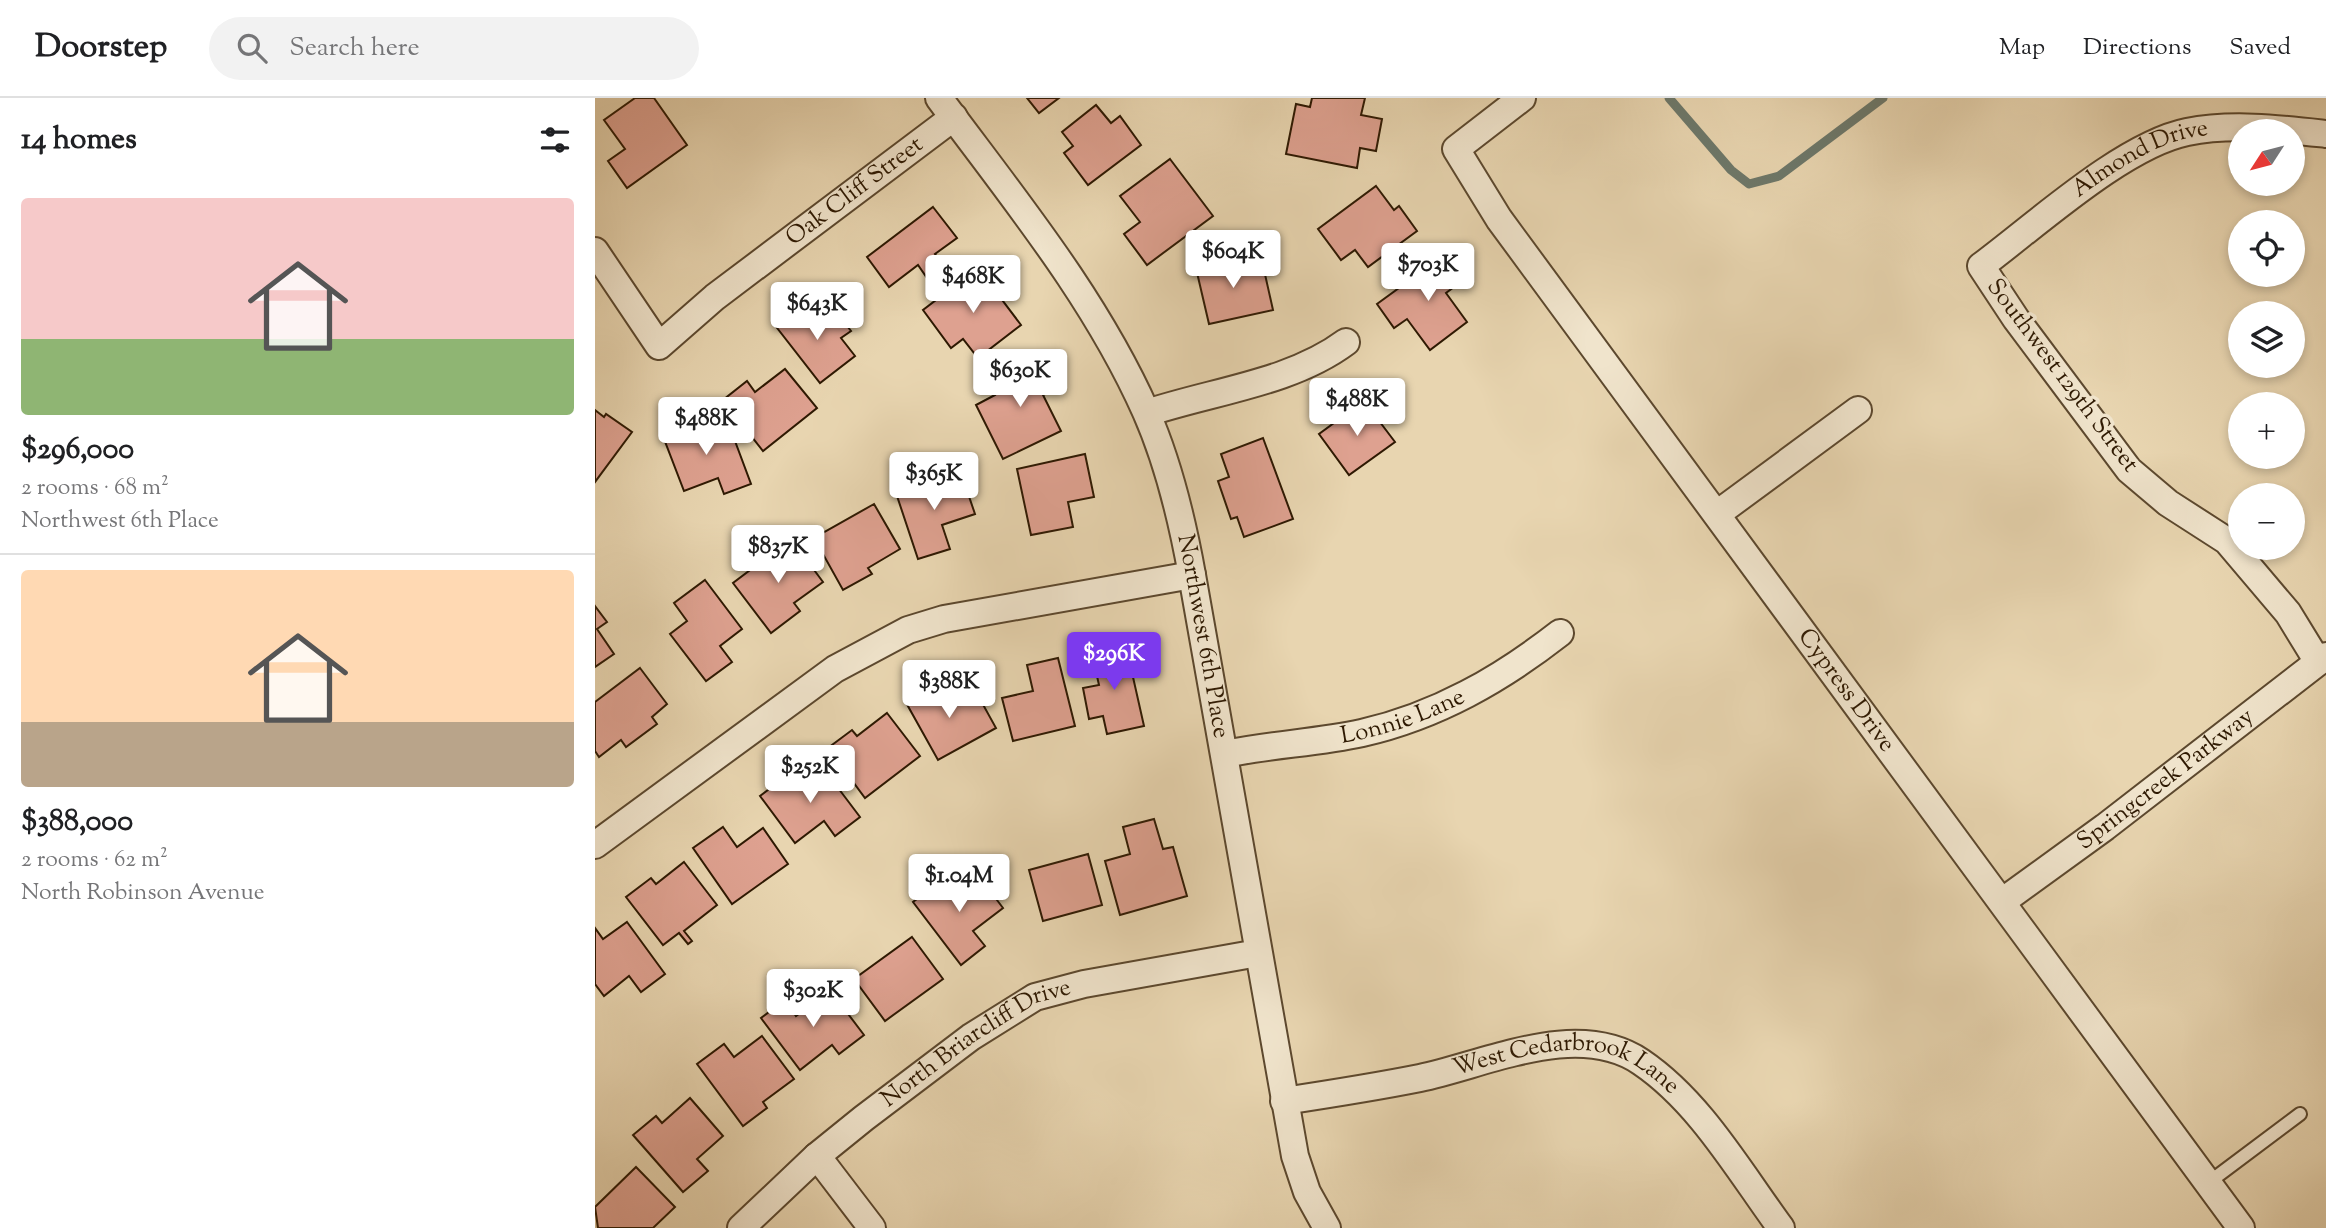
<!DOCTYPE html>
<html lang="en">
<head>
<meta charset="utf-8">
<style>
  :root { --surface:#fff; --page:#f2f2f2; --text:#202124; --muted:#757577; --line:#e0e0e0; --accent:#7c3aed }
  body { margin:0; font-family:"Sorts Mill Goudy",serif; background:var(--page); color:var(--text); height:100vh; display:flex; flex-direction:column; font-size:26px; white-space:nowrap }
  * { box-sizing:border-box; margin:0 }
  p { font-size:23px; color:var(--muted) }
  .icon { flex:none; width:38px; height:38px; fill:none; stroke:currentColor; stroke-width:2; stroke-linecap:round; stroke-linejoin:round }
  .map { position:relative; flex:1; overflow:hidden }
  .panel { display:flex; flex-direction:column; background:var(--surface); width:595px }
  .panel>* { flex:none }
  .needle { width:46px; rotate:234deg }
  .tools { position:absolute; left:1633px; top:21px; display:grid; gap:14px }
  .tools a { display:grid; place-items:center; width:77px; height:77px; border-radius:50%; background:var(--surface); box-shadow:0 4px 10px #0003; font-size:35px }
  .price { position:absolute; translate:-50% -60px; padding:0 16px; border-radius:7px; background:#fff; color:#222; font-size:23px; line-height:46px; filter:drop-shadow(0 2px 4px #0008) }
  .price::after { content:''; position:absolute; left:50%; top:42px; width:21px; height:16px; margin-left:-10px; background:inherit; clip-path:polygon(0 0,100% 0,50% 100%) }
  .price.on { background:var(--accent); color:#fff }
  ul { padding:0; list-style:none }
  li { display:grid; align-content:center; gap:14px; height:371px; padding:0 21px }
  li+li { border-top:2px solid var(--line) }
  li span { display:grid; place-items:center; height:217px; border-radius:7px; color:#555 }
  li>.icon { margin-inline-start:auto }
  span .icon { width:126px; height:126px; fill:#fffc; stroke-width:1 }
  li b { font-size:30px }
  h2 { display:flex; justify-content:space-between; align-items:center; height:84px; padding:0 21px; font-size:30px }
  header { display:flex; align-items:center; gap:42px; box-sizing:border-box; height:98px; padding:0 35px; background:var(--surface); border-bottom:2px solid var(--line) }
  header strong { font-size:33px }
  nav { display:flex; gap:38px; margin-inline-start:auto; font-size:24px }
  .search { width:490px; height:63px; background:var(--page); display:flex; align-items:center; gap:18px; box-sizing:border-box; padding:0 24px; border-radius:38px; color:var(--muted); font-size:26px }
  main { display:flex; flex:1; min-height:0 }
  .map>svg:first-child { display:block }
  .lines { fill:none; stroke-linecap:round; stroke-linejoin:round }
  .stream { stroke:#6d786a; stroke-width:9 }
  .building { fill:#dea190; stroke:#2e1902; stroke-width:2 }
  .lane-casing { stroke:#5c482e; stroke-width:16 }
  .street-casing { stroke:#5c482e; stroke-width:30 }
  .lane { stroke:#f0e4cc; stroke-width:12 }
  .street { stroke:#f0e4cc; stroke-width:26 }
  .labels { text-anchor:middle; dominant-baseline:central; stroke-width:7; stroke-linejoin:round; paint-order:stroke }
  .street-label { font-size:24px; fill:#2e1902; stroke:#f0e4cc }
</style>
</head>
<body>
<header>
<strong>Doorstep</strong>
<div class="search"><svg class="icon" aria-label="search" viewBox="0 0 24 24"><circle cx="10" cy="10" r="6"/><path d="M15 15l6 6"/></svg>Search here</div>
<nav><a>Map</a><a>Directions</a><a>Saved</a></nav>
</header>
<main>
<section class="panel">
<h2>14 homes<svg class="icon" aria-label="filters" viewBox="0 0 24 24"><path d="M4 7h16M4 17h16"/><circle cx="9" cy="7" r="2"/><circle cx="15" cy="17" r="2"/></svg></h2>
<ul>
<li><span style="background:linear-gradient(#f6c9c9 65%,#8fb573 0)"><svg class="icon" aria-label="home" viewBox="0 0 24 24"><path d="M3 11l9-7 9 7M6 9v11h12V9"/></svg></span><div><b>$296,000</b><p>2 rooms · 68 m²</p><p>Northwest 6th Place</p></div></li>
<li><span style="background:linear-gradient(#ffd9b3 70%,#b9a48a 0)"><svg class="icon" aria-label="home" viewBox="0 0 24 24"><path d="M3 11l9-7 9 7M6 9v11h12V9"/></svg></span><div><b>$388,000</b><p>2 rooms · 62 m²</p><p>North Robinson Avenue</p></div></li>
</ul>
</section>
<div class="map">
<svg width="1731" height="1130" viewBox="0 0 1731 1130">
  <rect width="100%" height="100%" fill="#e8d5b0"/>
  <filter id="stains"><feTurbulence type="fractalNoise" baseFrequency=".00286" numOctaves="4"/><feColorMatrix values="0 0 0 0 .2 0 0 0 0 .09 0 0 0 0 .02 0 0 0 .5 -.17"/></filter>
  <radialGradient id="worn" r=".72"><stop offset=".6" stop-color="#630" stop-opacity="0"/><stop offset="1" stop-color="#630" stop-opacity=".3"/></radialGradient>
  <g class="lines">
    <polyline class="stream" points="1074,0 1136,72 1154,86 1184,78 1288,0"/>
  </g>
  <g class="building">
    <polygon points="40,0 59,0 92,47 32,90 13,63 30,51 9,22"/>
    <polygon points="432,0 464,0 444,15"/>
    <polygon points="717,0 770,0 766,17 787,21 781,53 765,50 762,70 691,56 701,6 715,9"/>
    <polygon points="501,7 516,25 525,18 546,47 493,87 469,55 478,48 467,34"/>
    <polygon points="575,61 618,118 552,167 529,136 545,124 525,98"/>
    <polygon points="781,88 799,112 804,108 822,133 773,169 760,152 746,162 723,131"/>
    <polygon points="338,109 362,140 340,156 348,167 332,180 323,167 294,189 272,159"/>
    <polygon points="852,155 871,180 851,195 872,224 835,252 812,221 799,230 782,206"/>
    <polygon points="632,158 635,170 667,163 678,212 614,226 600,166"/>
    <polygon points="383,170 426,227 383,260 368,241 356,250 328,212"/>
    <polygon points="205,207 222,230 242,215 256,233 246,240 260,258 225,285 179,226"/>
    <polygon points="446,260 461,291 448,297 466,333 408,361 381,307 400,297 394,285"/>
    <polygon points="190,271 222,310 168,353 128,302 152,283 160,294"/>
    <polygon points="769,303 800,344 754,377 724,336"/>
    <polygon points="0,312 9,319 11,316 37,334 0,384"/>
    <polygon points="99,321 106,338 134,327 156,386 129,396 123,380 89,393 66,333"/>
    <polygon points="668,340 698,421 649,439 642,419 636,421 623,383 634,379 626,356"/>
    <polygon points="490,356 499,399 473,404 478,429 436,437 422,371"/>
    <polygon points="366,375 380,416 347,427 355,451 323,461 301,395"/>
    <polygon points="279,406 305,451 273,470 277,476 248,492 219,440"/>
    <polygon points="196,441 228,484 199,505 205,513 176,535 138,485"/>
    <polygon points="110,482 147,531 125,548 137,564 111,583 75,536 92,523 79,505"/>
    <polygon points="0,508 12,524 2,531 19,556 0,569"/>
    <polygon points="531,548 549,628 512,636 508,618 494,621 488,590 504,587 497,556"/>
    <polygon points="463,560 480,628 418,643 407,600 438,593 432,567"/>
    <polygon points="45,570 72,606 57,619 62,626 31,649 26,642 4,659 0,653 0,604"/>
    <polygon points="335,586 349,609 380,592 401,630 343,662 309,601"/>
    <polygon points="292,615 325,658 270,700 233,650 257,632 262,638"/>
    <polygon points="225,666 265,719 240,738 229,723 200,745 165,698 190,679 196,688"/>
    <polygon points="559,721 568,751 578,749 592,798 525,817 510,763 535,756 528,729"/>
    <polygon points="128,729 142,749 168,730 193,766 137,806 98,750"/>
    <polygon points="493,756 507,807 448,823 434,772"/>
    <polygon points="89,764 122,807 89,833 97,843 93,846 84,835 68,847 31,799 56,780 61,786"/>
    <polygon points="380,773 408,810 378,833 390,848 366,867 318,804 347,782 355,792"/>
    <polygon points="32,824 70,876 46,894 34,878 9,898 0,886 0,830 8,841"/>
    <polygon points="317,839 348,881 290,923 259,881"/>
    <polygon points="235,892 269,937 244,956 237,947 205,972 166,920 190,902 201,918"/>
    <polygon points="167,938 199,981 168,1004 172,1010 148,1028 102,966 129,946 139,959"/>
    <polygon points="95,1000 128,1038 102,1061 113,1073 88,1094 38,1037 61,1018 67,1025"/>
    <polygon points="41,1069 80,1109 58,1130 3,1130 0,1109"/>
  </g>
  <g class="lines">
    <defs>
      <polyline id="lane" points="1613,1085 1705,1016"/>
      <g id="street">
        <path id="s1" d="M344 0C418 100 500 199 551 314 574 366 587 421 597 477L700 1058 712 1094 732 1130"/>
        <path id="s2" d="M927 0 861 51 904 121 1646 1130"/>
        <path id="s3" d="M0 153 64 248 120 199 359 19"/>
        <path d="M552 315C618 293 696 285 751 244"/>
        <polyline points="1122,416 1263,312"/>
        <path id="s4" d="M1723 564 1693 515 1632 443 1573 405 1534 372 1421 221 1386 168C1440 128 1528 47 1592 34 1637 25 1686 31 1731 36"/>
        <path id="s5" d="M630 656C676 646 722 645 767 635 842 618 906 581 965 535"/>
        <polyline points="0,747 240,571 313,532 349,521 597,477"/>
        <path id="s6" d="M1408 803 1510 729 1731 558"/>
        <path id="s7" d="M689 1003C735 996 780 989 825 980 892 966 982 921 1046 964 1105 1004 1144 1073 1186 1130"/>
        <polyline points="222,1058 277,1130"/>
        <path id="s8" d="M146 1130 222 1058 269 1020 376 939 440 899 489 886 663 855"/>
      </g>
    </defs>
    <use href="#lane" class="lane-casing"/>
    <use href="#street" class="street-casing"/>
    <use href="#lane" class="lane"/>
    <use href="#street" class="street"/>
  </g>
  <g class="labels">
    <g class="street-label">
      <text stroke="none"><textPath href="#s4" startOffset="719">Almond Drive</textPath></text>
      <text stroke="none"><textPath href="#s3" startOffset="364">Oak Cliff Street</textPath></text>
      <text transform="translate(1467 278) rotate(53)">Southwest 129th Street</text>
      <text stroke="none"><textPath href="#s1" startOffset="609">Northwest 6th Place</textPath></text>
      <text stroke="none"><textPath href="#s2" startOffset="751">Cypress Drive</textPath></text>
      <text stroke="none"><textPath href="#s5" startOffset="182">Lonnie Lane</textPath></text>
      <text stroke="none"><textPath href="#s6" startOffset="203">Springcreek Parkway</textPath></text>
      <text stroke="none"><textPath href="#s8" startOffset="301">North Briarcliff Drive</textPath></text>
      <text stroke="none"><textPath href="#s7" startOffset="292">West Cedarbrook Lane</textPath></text>
    </g>
  </g>
  <rect width="100%" height="100%" filter="url(#stains)"/>
  <rect width="100%" height="100%" fill="url(#worn)"/>
</svg>
<div class="tools">
<a><svg class="needle" viewBox="-14 -14 28 28"><path d="M0-13l5 13h-10z" fill="#e53935"/><path d="M0 13l5-13h-10z" fill="#757577"/></svg></a>
<a><svg class="icon" aria-label="locate" viewBox="0 0 24 24"><circle cx="12" cy="12" r="6"/><path d="M12 2v4M12 18v4M2 12h4M18 12h4"/></svg></a>
<a><svg class="icon" aria-label="layers" viewBox="0 0 24 24"><path d="M12 4l9 5-9 5-9-5zM3 14l9 5 9-5"/></svg></a>
<a>+</a>
<a>−</a>
</div>
<b class="price" style="left:638px;top:192px">$604K</b>
<b class="price" style="left:833px;top:205px">$703K</b>
<b class="price" style="left:378px;top:217px">$468K</b>
<b class="price" style="left:222px;top:244px">$643K</b>
<b class="price" style="left:425px;top:311px">$630K</b>
<b class="price" style="left:762px;top:340px">$488K</b>
<b class="price" style="left:111px;top:359px">$488K</b>
<b class="price" style="left:339px;top:414px">$365K</b>
<b class="price" style="left:183px;top:487px">$837K</b>
<b class="price on" style="left:519px;top:594px">$296K</b>
<b class="price" style="left:354px;top:622px">$388K</b>
<b class="price" style="left:215px;top:707px">$252K</b>
<b class="price" style="left:364px;top:816px">$1.04M</b>
<b class="price" style="left:218px;top:931px">$302K</b>
</div>
</main>
</body>
</html>
